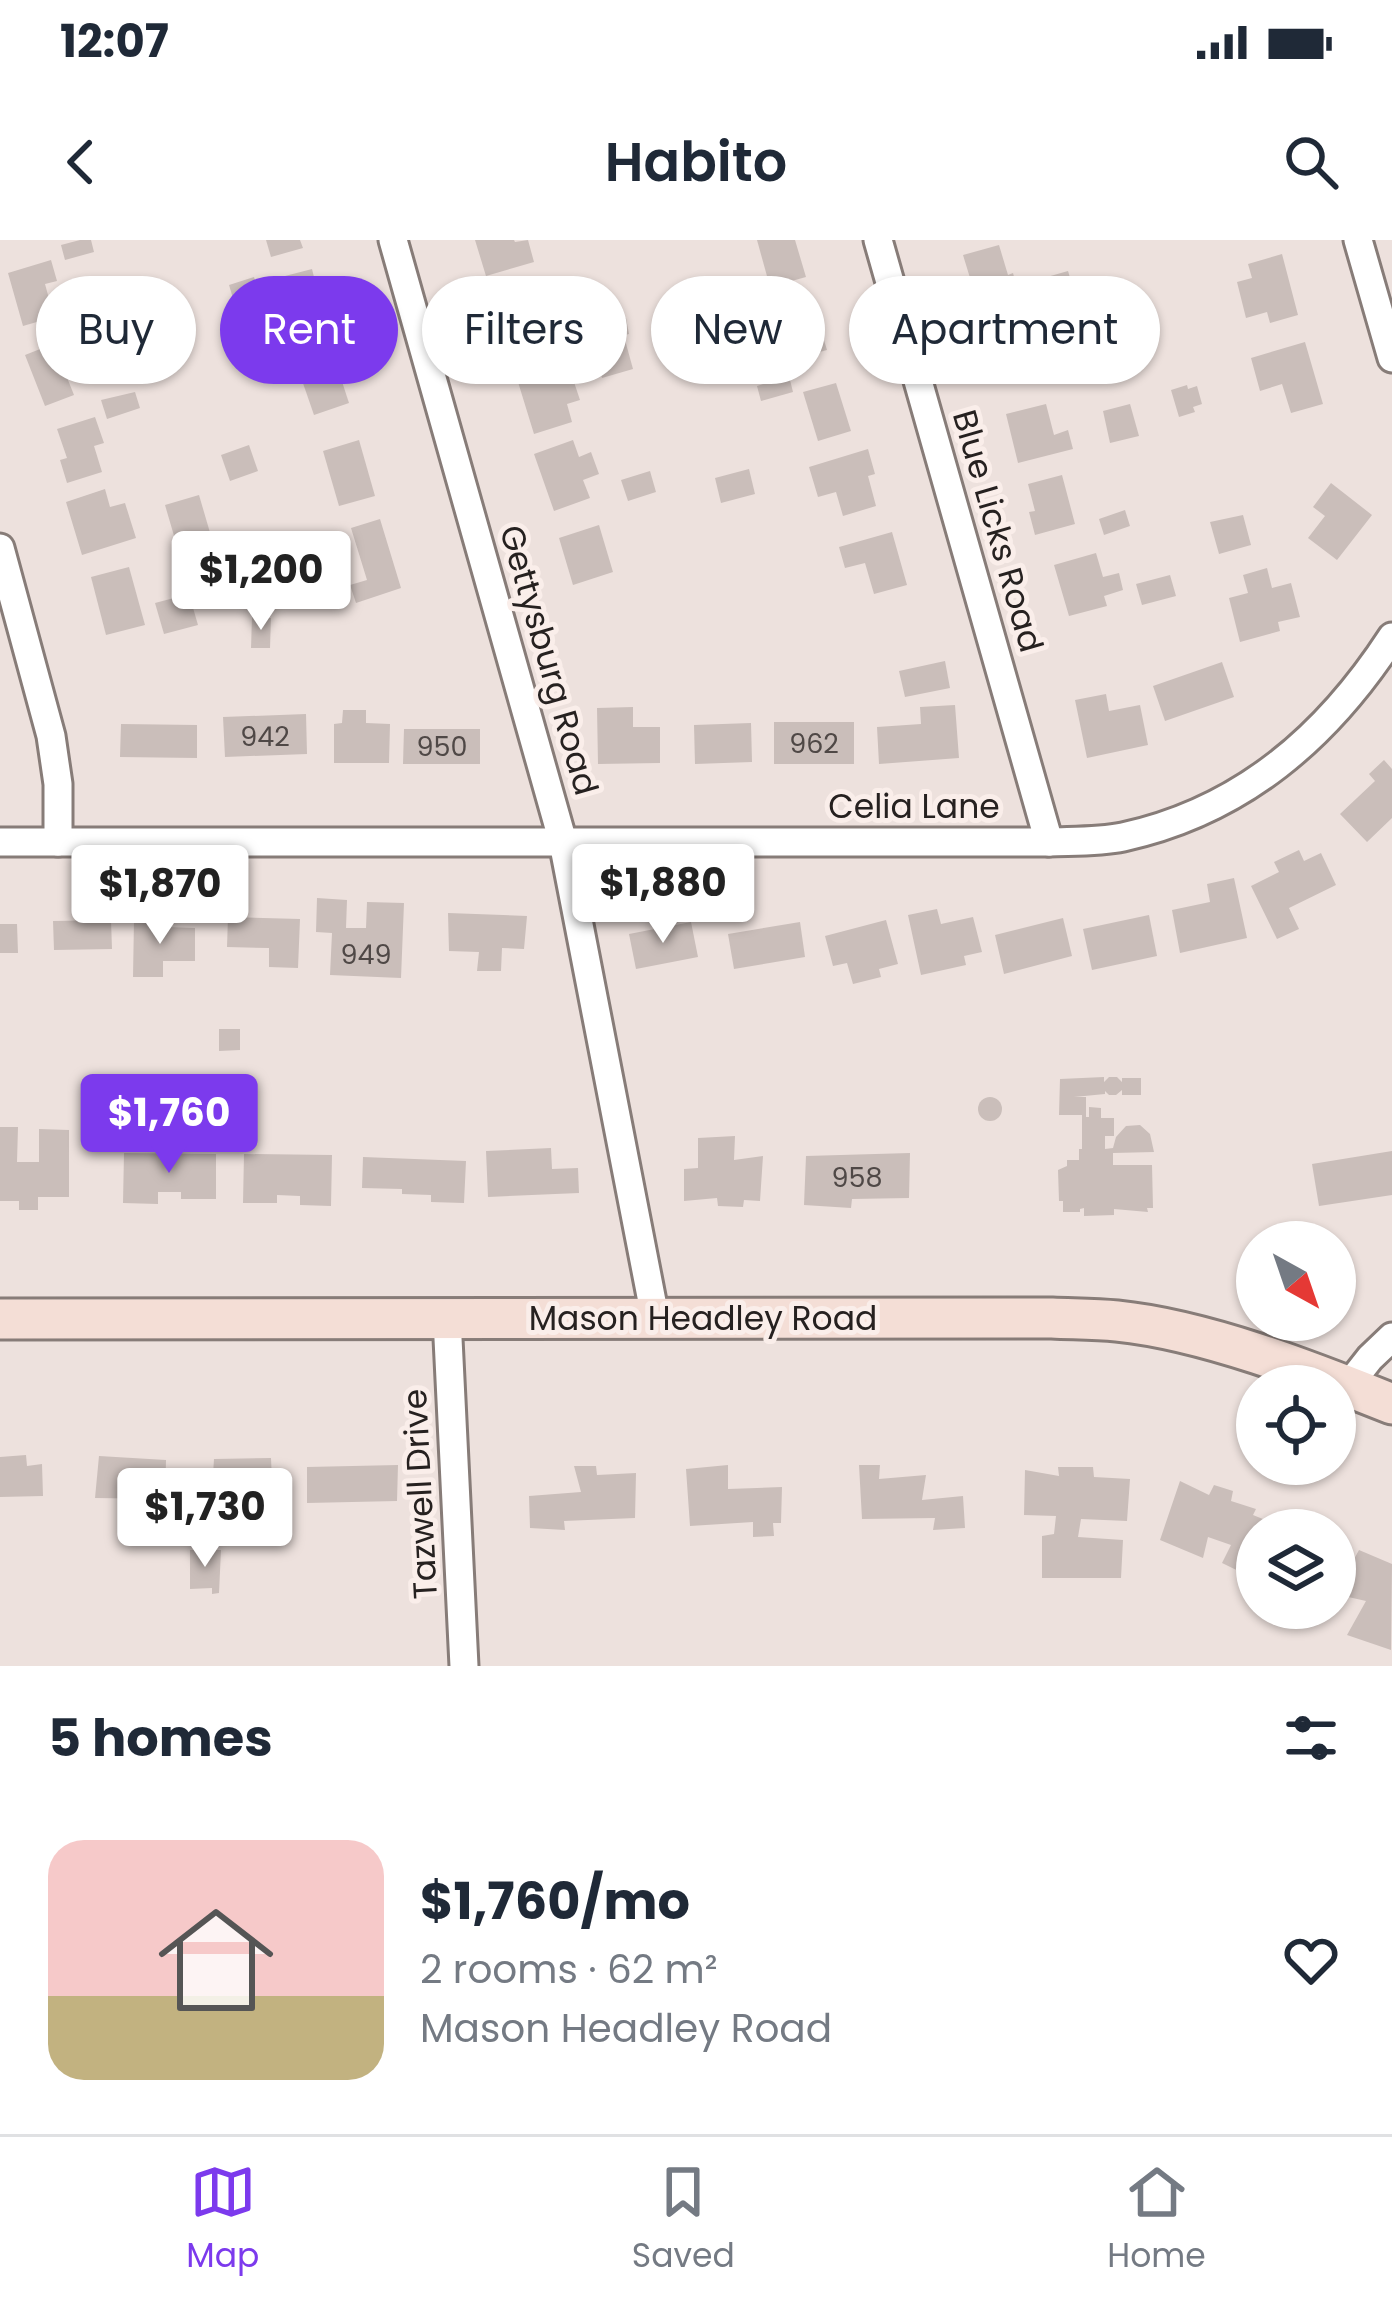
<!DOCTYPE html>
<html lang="en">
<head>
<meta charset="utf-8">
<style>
  :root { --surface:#fff; --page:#f6f6f7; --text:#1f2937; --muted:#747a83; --line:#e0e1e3; --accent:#7c3aed }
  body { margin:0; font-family:Poppins,sans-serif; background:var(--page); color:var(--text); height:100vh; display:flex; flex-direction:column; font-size:45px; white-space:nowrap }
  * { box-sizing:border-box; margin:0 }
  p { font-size:39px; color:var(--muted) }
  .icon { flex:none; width:66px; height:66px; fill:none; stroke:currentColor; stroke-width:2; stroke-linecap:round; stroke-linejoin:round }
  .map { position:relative; height:1426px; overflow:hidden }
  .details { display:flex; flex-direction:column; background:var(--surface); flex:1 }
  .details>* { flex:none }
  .banner { position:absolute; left:36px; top:36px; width:1320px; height:108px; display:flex; gap:24px }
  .needle { width:78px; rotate:140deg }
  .controls { position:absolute; left:1236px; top:981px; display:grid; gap:24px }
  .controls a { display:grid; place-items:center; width:120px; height:120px; border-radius:50%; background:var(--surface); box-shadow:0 3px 9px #0004; font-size:60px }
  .price { position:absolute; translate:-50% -102px; padding:0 27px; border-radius:12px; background:#fff; color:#222; font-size:39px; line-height:78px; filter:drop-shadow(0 3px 6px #0008) }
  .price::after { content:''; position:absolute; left:50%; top:72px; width:36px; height:27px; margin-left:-18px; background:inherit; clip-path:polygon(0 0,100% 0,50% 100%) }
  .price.current { background:var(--accent); color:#fff }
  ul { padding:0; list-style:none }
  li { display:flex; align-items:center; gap:36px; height:300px; padding:0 48px }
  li+li { border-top:3px solid var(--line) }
  li span { display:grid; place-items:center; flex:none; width:336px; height:240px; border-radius:36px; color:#555 }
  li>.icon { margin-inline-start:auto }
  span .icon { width:144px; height:144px; fill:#fffc; stroke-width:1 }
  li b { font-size:51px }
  h2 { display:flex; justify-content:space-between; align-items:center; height:144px; padding:0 48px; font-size:51px }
  .chip { padding:0 42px; border-radius:54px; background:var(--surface); box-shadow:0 3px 9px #0004; font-size:42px; line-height:108px }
  .chip.current { background:var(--accent); color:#fff }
  .status { display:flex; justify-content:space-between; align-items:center; height:84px; padding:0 60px; background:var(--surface); direction:ltr }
  .status svg { height:33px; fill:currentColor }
  header { display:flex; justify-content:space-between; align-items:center; height:156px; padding:0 48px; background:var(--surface); font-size:54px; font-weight:600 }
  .menu { display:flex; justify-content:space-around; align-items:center; height:168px; border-top:3px solid var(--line); background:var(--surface); font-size:33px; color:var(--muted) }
  .menu a { display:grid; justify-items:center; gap:6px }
  .menu .current { color:var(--accent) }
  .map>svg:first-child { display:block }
  .building { fill:#cabeba }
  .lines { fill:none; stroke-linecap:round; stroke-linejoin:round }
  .street-casing { stroke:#877c78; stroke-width:33 }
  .secondary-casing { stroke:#877c78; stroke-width:45 }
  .street { stroke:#fff; stroke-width:27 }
  .secondary { stroke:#f4ded6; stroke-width:39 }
  .labels { text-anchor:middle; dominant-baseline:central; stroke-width:10; stroke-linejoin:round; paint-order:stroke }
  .number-label { font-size:27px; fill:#4f4846 }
  .street-label { font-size:33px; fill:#262120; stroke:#faeeea }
</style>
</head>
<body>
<div class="status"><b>12:07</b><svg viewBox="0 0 49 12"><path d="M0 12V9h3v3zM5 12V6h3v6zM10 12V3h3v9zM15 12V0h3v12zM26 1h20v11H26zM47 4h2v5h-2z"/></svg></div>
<header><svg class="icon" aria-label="back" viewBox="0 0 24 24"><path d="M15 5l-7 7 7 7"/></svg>Habito<svg class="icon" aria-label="search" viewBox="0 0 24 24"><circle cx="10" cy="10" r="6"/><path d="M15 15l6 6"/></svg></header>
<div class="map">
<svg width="1392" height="1426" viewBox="0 0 1392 1426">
  <rect width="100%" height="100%" fill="#ede1dd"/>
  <g class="building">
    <polygon points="80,0 91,0 94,12 65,20 61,5"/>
    <polygon points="266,0 300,0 303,8 271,17"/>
    <polygon points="475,0 514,0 515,2 528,0 534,22 486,36"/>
    <polygon points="757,0 795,0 806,37 770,47"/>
    <polygon points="999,5 1008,35 1013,33 1018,52 978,64 963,15"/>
    <polygon points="1282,14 1298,75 1270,83 1267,72 1246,78 1237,42 1252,38 1248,24"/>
    <polygon points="51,20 57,41 45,44 54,77 23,86 8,33"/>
    <polygon points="312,29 326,86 292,95 283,57 267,61 262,42"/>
    <polygon points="1068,31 1075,54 1047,62 1040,39"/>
    <polygon points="254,37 263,68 238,75 229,45"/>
    <polygon points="530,52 540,86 553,82 558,98 508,114 492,64"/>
    <polygon points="735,68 744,101 707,112 698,80"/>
    <polygon points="815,70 827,110 783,122 782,118 764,123 757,96 777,91 774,82"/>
    <polygon points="123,73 128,94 97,101 92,80"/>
    <polygon points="626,78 629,94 603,101 599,84"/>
    <polygon points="1016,79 1026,107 1042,102 1050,124 999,141 982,91"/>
    <polygon points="68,98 76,119 62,125 74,155 45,166 25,115"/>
    <polygon points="625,100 633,129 602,138 594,109"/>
    <polygon points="1305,102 1323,164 1291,173 1282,144 1260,151 1251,118"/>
    <polygon points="332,111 349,163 314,175 296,123"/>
    <polygon points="552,132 554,138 571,133 580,160 567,164 572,182 534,194 518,142"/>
    <polygon points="789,136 793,152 761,161 757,146"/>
    <polygon points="836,143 851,191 818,201 803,152"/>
    <polygon points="1187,145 1188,149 1197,146 1202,164 1193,167 1195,172 1179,177 1171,150"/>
    <polygon points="135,152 140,168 107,179 101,160"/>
    <polygon points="1046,164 1054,195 1068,190 1073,209 1018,223 1006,174"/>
    <polygon points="1130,164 1139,196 1110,203 1103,171"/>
    <polygon points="95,177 104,203 94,206 102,232 67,243 60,220 67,218 57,189"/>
    <polygon points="359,200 375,256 339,266 323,211"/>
    <polygon points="573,200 579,217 591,212 599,234 583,240 590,258 554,271 534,214"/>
    <polygon points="249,205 258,231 230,241 221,215"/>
    <polygon points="868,209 875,234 868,236 876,266 843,276 836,252 818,257 809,227"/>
    <polygon points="749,229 755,254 721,263 715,238"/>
    <polygon points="650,231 656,252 628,261 621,240"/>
    <polygon points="1062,235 1075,284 1035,295 1029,272 1035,271 1028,244"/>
    <polygon points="1331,243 1372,275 1337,320 1308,298 1325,276 1313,267"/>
    <polygon points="105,249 110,267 125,263 136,298 82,315 66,262"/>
    <polygon points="199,255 211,296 177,306 165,265"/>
    <polygon points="1125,270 1130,286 1104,295 1099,279"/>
    <polygon points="1243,275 1251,305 1219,314 1210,282"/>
    <polygon points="380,279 401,348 356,363 350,345 367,340 351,288"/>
    <polygon points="599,285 613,332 573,345 559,298"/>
    <polygon points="892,292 907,345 874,354 865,323 845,328 839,307"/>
    <polygon points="1096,313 1103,337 1119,333 1123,350 1104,356 1107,366 1069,376 1054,325"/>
    <polygon points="129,327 145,385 106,395 91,337"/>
    <polygon points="1267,328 1272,348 1291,343 1300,377 1278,382 1280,391 1240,402 1229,358 1248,353 1243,335"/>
    <polygon points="1170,335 1176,356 1142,365 1136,344"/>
    <polygon points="189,354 198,385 164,394 155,363"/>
    <polygon points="252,377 271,378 270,408 251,408"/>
    <polygon points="945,421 950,448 905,457 899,431"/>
    <polygon points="1222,422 1234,457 1165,481 1153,446"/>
    <polygon points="1106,454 1109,471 1140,465 1148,505 1087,518 1075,460"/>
    <polygon points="955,465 959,518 879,524 877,487 921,484 920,467"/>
    <polygon points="633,467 633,487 660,487 660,523 598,524 597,468"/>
    <polygon points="343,470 366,470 366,483 390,484 389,523 334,523 334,484 342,483"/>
    <polygon points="306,474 307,514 225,517 223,477"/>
    <rect x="774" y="482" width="80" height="42"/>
    <polygon points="751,483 752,522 695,524 694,485"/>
    <polygon points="121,484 197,485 197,518 120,517"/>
    <polygon points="404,489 480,489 480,524 403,524"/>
    <polygon points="1384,520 1392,529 1392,578 1367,602 1340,574 1375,541 1369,534"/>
    <polygon points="1299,610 1304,621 1321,613 1336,645 1289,668 1299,689 1277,699 1251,646 1279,632 1274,622"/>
    <polygon points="1234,638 1247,698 1180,713 1172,670 1210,662 1207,644"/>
    <polygon points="317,658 347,660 346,688 366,688 367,662 404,663 401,738 330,735 332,693 316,692"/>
    <polygon points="937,669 941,684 973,677 982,712 964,716 966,725 921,735 908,675"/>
    <polygon points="448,673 527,676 524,709 502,708 501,731 477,731 479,712 449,711"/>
    <polygon points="1149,675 1157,716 1092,730 1083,689"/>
    <polygon points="228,677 300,679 298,728 269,727 269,708 227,707"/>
    <polygon points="1063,678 1072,716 1004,734 995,695"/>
    <polygon points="111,680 112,709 54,710 53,681"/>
    <polygon points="134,680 165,680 165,687 195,688 195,721 163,721 163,737 133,737"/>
    <polygon points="886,680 898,724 879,729 881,737 853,744 847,723 833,726 825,696"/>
    <polygon points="691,682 698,717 636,729 629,694"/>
    <polygon points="800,682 805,717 734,729 728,694"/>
    <polygon points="0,684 17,684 18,713 0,713"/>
    <polygon points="219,789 240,789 240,810 219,811"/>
    <polygon points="1104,837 1104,842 1109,837 1117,837 1122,842 1122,838 1141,838 1141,855 1122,855 1122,850 1116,855 1109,855 1105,851 1105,854 1074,857 1086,857 1086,877 1089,877 1089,867 1101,868 1101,878 1114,878 1114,896 1105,896 1105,909 1113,908 1116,897 1126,886 1140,885 1150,894 1154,912 1113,913 1113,925 1152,925 1153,968 1147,968 1148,972 1114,969 1114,975 1084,976 1084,968 1080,969 1080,972 1063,972 1063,961 1059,961 1058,930 1067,926 1067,920 1079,920 1079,909 1082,909 1082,875 1059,875 1060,839"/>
    <circle cx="990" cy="869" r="12"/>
    <polygon points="0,887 18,887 17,922 39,922 39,889 69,890 69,957 38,957 38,970 19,970 19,961 0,961"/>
    <polygon points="735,896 734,920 763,916 760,961 744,960 743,967 718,966 717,958 684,961 684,929 698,928 698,898"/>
    <polygon points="551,908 552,929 578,928 579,953 488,957 486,911"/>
    <polygon points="1392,911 1392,955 1319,966 1312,924"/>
    <polygon points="124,913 216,914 216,959 181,959 181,952 158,952 158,964 123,963"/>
    <polygon points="910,913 909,958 852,959 851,968 804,965 806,916"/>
    <polygon points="244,914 332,915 331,966 300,965 300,956 277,955 277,963 243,963"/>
    <polygon points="363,917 466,921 464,963 431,962 431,955 402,954 402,949 362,948"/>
    <polygon points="26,1215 27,1226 42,1224 43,1256 0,1257 0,1217"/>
    <polygon points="99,1216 166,1220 165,1259 95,1258"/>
    <polygon points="271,1218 273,1267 211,1266 214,1219"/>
    <polygon points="398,1225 397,1261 307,1263 307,1227"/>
    <polygon points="728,1225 728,1249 782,1247 781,1283 773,1283 774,1296 753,1297 753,1282 690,1286 686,1229"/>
    <polygon points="859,1225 880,1225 879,1239 926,1235 922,1260 963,1256 965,1288 933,1290 935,1278 862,1279"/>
    <polygon points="574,1226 596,1226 597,1235 636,1233 635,1278 564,1281 565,1290 530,1288 529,1256 581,1252"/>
    <polygon points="1058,1227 1093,1227 1094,1237 1130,1239 1127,1281 1081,1279 1078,1297 1123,1300 1121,1338 1042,1338 1042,1296 1054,1294 1056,1276 1024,1275 1025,1230 1059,1236"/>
    <polygon points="1180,1241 1209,1255 1214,1245 1233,1251 1231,1261 1256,1269 1253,1275 1290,1290 1257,1290 1257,1330 1253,1338 1222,1323 1231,1305 1208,1297 1203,1318 1160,1300"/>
    <polygon points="190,1310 221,1310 219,1353 212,1354 212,1348 190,1349"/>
    <polygon points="1359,1310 1392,1324 1391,1410 1347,1395 1366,1361 1335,1354"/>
  </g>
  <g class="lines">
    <defs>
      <g id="street">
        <polyline points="393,0 563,602 655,1077"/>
        <polyline points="878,0 1049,602"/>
        <polyline points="1358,0 1392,118"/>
        <polyline points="0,308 51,496 58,544 58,602"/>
        <path d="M0 602H1049C1073 601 1099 602 1123 597 1242 571 1327 497 1392 397"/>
        <polyline points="447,1078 464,1426"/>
        <polyline points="1348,1146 1370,1118 1392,1097"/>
      </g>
      <path id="secondary" d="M0 1079 1052 1078C1073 1079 1095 1079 1117 1081 1205 1090 1310 1131 1392 1164"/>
    </defs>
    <use href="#street" class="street-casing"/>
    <use href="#secondary" class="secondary-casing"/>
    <use href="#street" class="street"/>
    <use href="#secondary" class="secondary"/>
  </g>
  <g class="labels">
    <g class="number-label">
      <text x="265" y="496">942</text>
      <text x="814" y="503">962</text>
      <text x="442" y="506">950</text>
      <text x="366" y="714">949</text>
      <text x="857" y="937">958</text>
    </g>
    <g class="street-label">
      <text transform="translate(998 291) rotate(74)">Blue Licks Road</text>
      <text transform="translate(549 420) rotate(74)">Gettysburg Road</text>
      <text x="914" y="566">Celia Lane</text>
      <text x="703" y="1078">Mason Headley Road</text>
      <text transform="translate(420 1254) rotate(-93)">Tazwell Drive</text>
    </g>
  </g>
</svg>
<div class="controls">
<a><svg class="needle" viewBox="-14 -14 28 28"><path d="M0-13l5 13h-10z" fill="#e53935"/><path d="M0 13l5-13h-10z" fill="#747a83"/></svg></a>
<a><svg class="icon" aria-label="locate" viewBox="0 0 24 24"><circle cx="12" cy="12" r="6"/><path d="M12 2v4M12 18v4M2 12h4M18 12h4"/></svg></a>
<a><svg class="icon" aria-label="layers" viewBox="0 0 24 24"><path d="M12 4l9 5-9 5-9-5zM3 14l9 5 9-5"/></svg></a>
</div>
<b class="price" style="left:261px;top:393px">$1,200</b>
<b class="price" style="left:663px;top:706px">$1,880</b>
<b class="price" style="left:160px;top:707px">$1,870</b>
<b class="price current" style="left:169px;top:936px">$1,760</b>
<b class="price" style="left:205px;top:1330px">$1,730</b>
<div class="banner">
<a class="chip">Buy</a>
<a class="chip current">Rent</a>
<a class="chip">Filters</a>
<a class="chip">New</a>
<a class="chip">Apartment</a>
</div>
</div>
<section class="details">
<h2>5 homes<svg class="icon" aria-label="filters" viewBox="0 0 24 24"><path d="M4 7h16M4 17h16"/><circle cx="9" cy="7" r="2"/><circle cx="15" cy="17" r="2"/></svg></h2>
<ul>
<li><span style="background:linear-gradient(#f6c9c9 65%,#c2b280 0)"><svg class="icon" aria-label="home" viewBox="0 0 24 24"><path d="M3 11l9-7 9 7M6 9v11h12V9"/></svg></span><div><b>$1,760/mo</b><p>2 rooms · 62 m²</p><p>Mason Headley Road</p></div><svg class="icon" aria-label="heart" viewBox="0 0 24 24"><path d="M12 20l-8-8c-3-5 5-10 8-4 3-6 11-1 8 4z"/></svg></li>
</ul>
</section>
<nav class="menu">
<a class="current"><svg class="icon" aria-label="map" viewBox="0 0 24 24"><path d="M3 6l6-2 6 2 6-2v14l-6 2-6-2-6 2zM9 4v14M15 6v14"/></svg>Map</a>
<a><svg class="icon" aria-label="saved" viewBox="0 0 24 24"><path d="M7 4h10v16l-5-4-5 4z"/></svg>Saved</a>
<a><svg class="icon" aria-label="home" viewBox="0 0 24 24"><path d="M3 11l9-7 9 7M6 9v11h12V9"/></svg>Home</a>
</nav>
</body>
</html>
